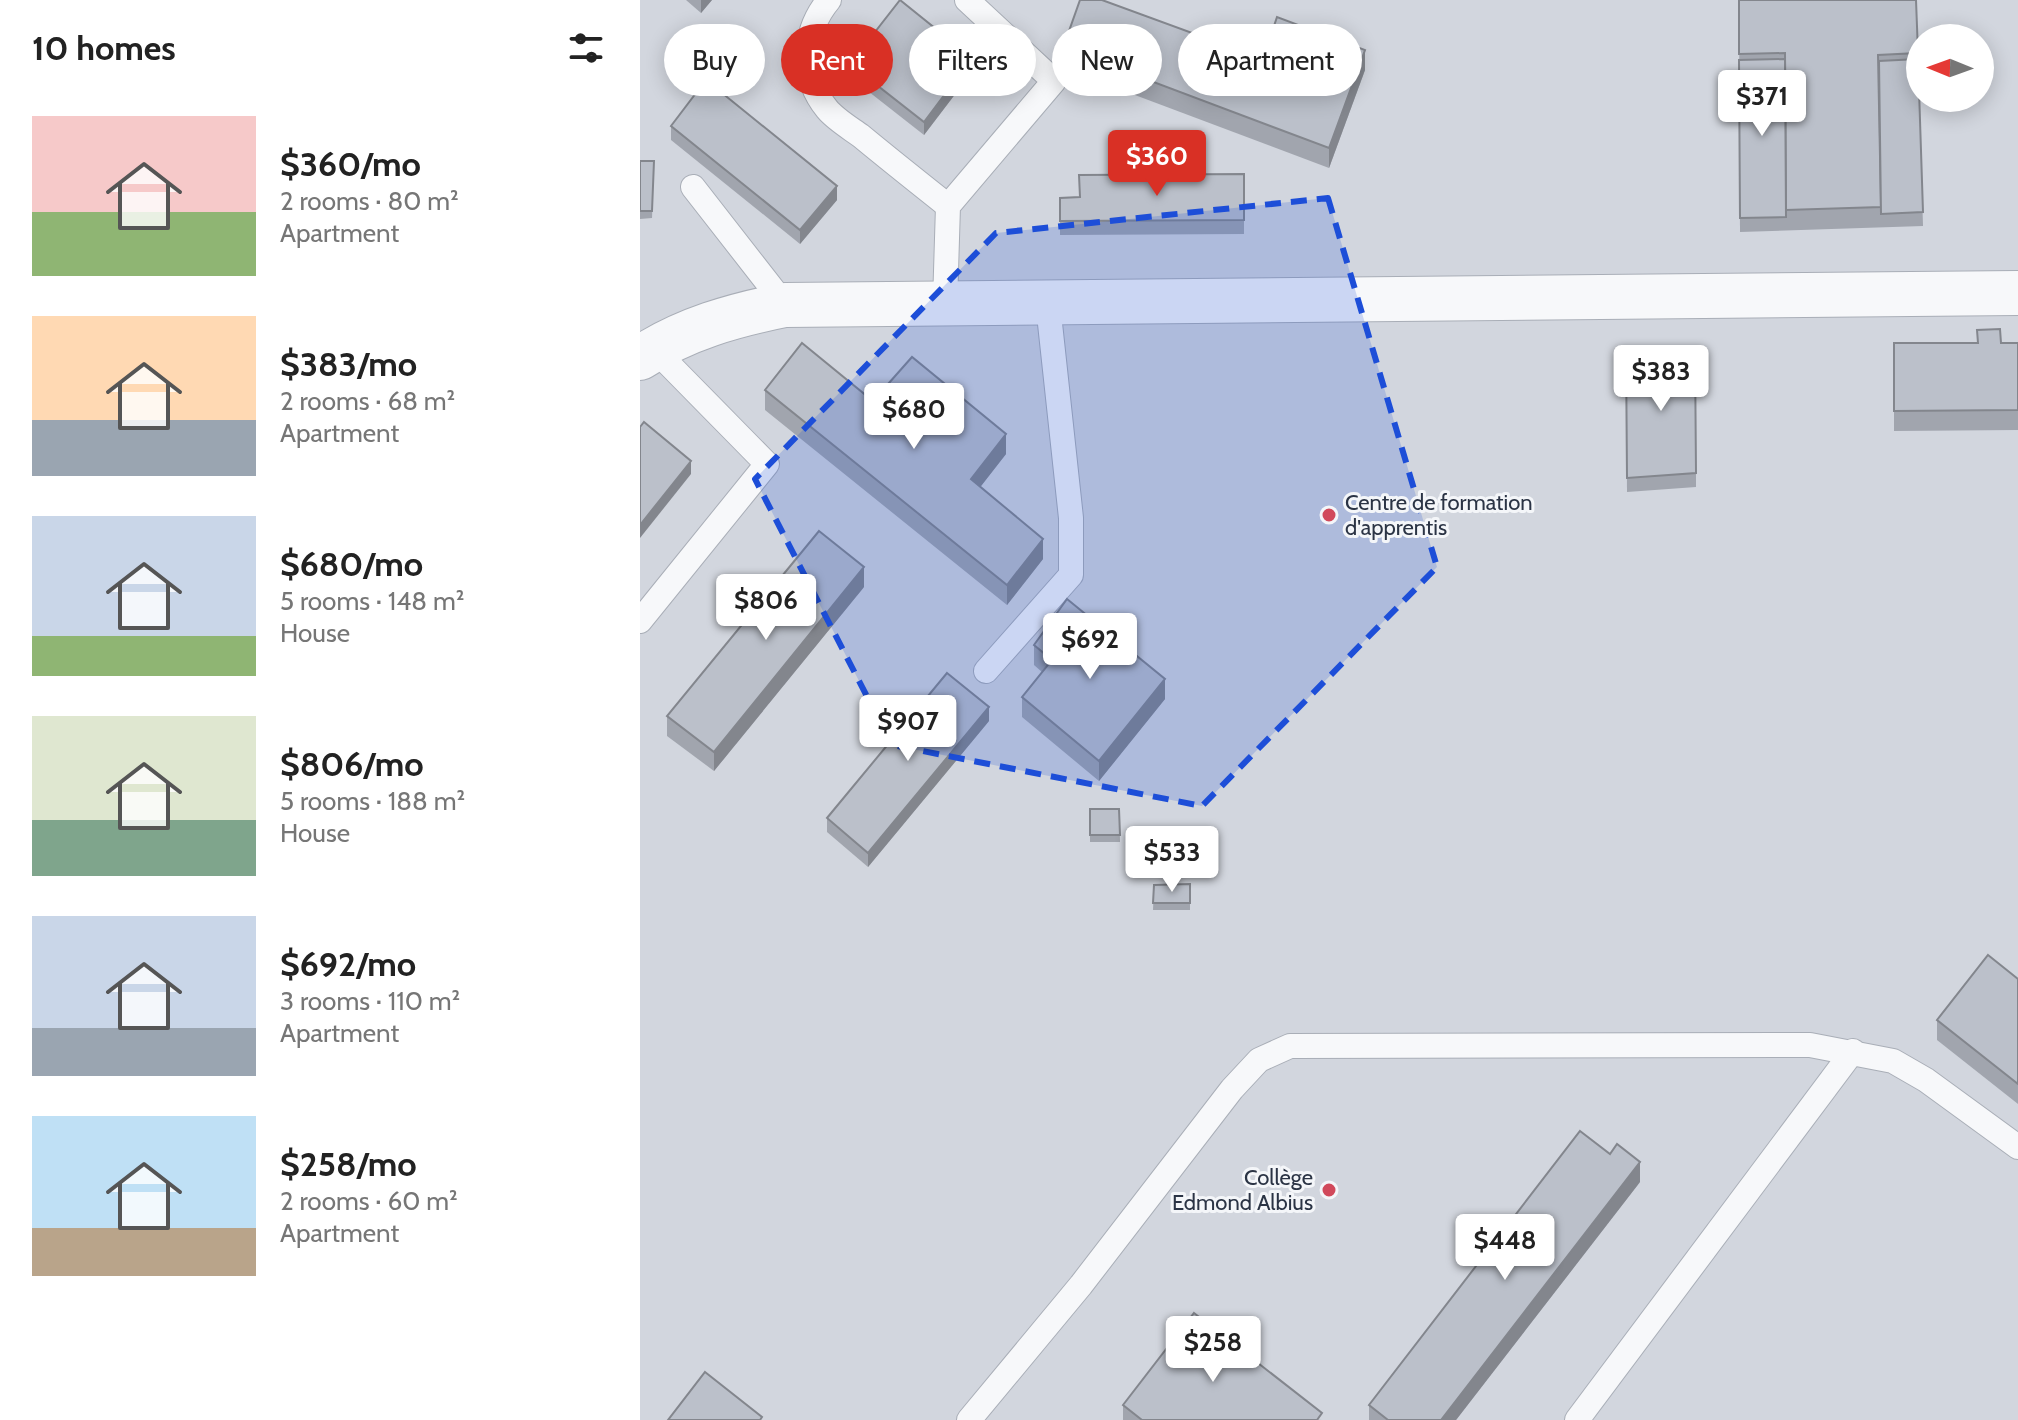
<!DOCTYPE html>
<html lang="en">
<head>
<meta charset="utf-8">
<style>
  :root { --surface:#fff; --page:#f6f6f6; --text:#222; --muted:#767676; --accent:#d93025 }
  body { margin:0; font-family:Cabin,sans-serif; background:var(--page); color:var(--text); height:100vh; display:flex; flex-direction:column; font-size:30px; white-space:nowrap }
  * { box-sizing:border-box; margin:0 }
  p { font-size:26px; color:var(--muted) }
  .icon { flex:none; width:44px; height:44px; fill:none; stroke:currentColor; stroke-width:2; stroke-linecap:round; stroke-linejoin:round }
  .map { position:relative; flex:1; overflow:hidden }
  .details { display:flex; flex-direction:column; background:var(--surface); width:640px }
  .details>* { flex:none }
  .banner { position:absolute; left:24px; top:24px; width:760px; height:72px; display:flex; gap:16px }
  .needle { width:52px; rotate:271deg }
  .fabs { position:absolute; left:1266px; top:24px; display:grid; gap:16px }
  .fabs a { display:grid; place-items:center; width:88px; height:88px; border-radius:50%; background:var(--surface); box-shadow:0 4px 20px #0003; font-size:40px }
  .price { position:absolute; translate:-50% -68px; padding:0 18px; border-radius:8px; background:#fff; color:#222; font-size:26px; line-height:52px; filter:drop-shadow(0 2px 4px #0008) }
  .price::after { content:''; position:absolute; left:50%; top:48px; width:24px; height:18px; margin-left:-12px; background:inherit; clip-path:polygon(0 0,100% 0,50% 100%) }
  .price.active { background:var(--accent); color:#fff }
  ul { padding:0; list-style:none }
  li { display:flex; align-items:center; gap:24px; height:200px; padding:0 32px }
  li span { display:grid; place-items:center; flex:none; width:224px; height:160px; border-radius:0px; color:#555 }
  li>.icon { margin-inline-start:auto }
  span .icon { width:96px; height:96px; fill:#fffc; stroke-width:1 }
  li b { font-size:34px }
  h2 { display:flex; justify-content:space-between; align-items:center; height:96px; padding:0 32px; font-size:34px }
  .chip { padding:0 28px; border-radius:36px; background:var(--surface); box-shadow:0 4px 20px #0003; font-size:28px; line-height:72px }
  .chip.active { background:var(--accent); color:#fff }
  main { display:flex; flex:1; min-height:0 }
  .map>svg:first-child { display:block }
  .built { fill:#d2d6de; fill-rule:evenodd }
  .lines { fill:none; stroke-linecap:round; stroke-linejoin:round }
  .lane-casing { stroke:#a9aeb7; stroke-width:26 }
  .street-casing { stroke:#a9aeb7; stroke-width:46 }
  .lane { stroke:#f7f8fa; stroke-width:24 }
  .street { stroke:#f7f8fa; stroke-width:44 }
  .wall { fill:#a1a5ae }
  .shaded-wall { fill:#83868d }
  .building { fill:#bbc0ca; stroke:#83868d; stroke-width:2 }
  .marked { fill:#1d4ed8; fill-opacity:0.2; stroke:#1d4ed8; stroke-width:6; stroke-dasharray:16 10; stroke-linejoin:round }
  .poi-dot { fill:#d1495b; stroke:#f4f6f9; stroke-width:3 }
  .labels { text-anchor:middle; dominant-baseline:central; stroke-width:6; stroke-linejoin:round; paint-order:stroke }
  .poi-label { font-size:22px; fill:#2b3445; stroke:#f4f6f9; text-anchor:start }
</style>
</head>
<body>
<main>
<section class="details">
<h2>10 homes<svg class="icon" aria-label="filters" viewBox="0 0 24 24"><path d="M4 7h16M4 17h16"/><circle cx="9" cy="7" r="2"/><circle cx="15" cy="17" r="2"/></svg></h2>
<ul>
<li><span style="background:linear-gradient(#f6c9c9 60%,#8fb573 0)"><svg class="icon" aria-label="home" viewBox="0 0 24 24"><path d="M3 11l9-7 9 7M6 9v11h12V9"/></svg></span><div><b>$360/mo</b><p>2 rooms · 80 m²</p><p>Apartment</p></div></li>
<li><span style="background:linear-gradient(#ffd9b3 65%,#9aa5b1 0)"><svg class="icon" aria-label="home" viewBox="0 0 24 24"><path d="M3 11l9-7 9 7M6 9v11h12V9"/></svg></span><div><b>$383/mo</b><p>2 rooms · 68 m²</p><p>Apartment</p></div></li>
<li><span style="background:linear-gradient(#c9d6e8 75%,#8fb573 0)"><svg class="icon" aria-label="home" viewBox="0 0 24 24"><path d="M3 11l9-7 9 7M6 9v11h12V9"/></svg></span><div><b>$680/mo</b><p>5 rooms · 148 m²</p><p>House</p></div></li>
<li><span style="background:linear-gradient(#dfe7d0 65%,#7fa58c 0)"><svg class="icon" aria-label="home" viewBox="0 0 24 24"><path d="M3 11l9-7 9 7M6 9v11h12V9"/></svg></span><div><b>$806/mo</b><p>5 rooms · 188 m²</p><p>House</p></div></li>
<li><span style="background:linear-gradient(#c9d6e8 70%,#9aa5b1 0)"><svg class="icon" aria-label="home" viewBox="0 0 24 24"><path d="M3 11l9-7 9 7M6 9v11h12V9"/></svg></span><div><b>$692/mo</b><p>3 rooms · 110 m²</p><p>Apartment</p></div></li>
<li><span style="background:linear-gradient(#bfe0f5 70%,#b9a48a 0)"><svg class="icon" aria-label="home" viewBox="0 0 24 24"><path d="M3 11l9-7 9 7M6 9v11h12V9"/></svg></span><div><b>$258/mo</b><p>2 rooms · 60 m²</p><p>Apartment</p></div></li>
</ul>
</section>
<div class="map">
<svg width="1378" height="1420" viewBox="0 0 1378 1420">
  <rect width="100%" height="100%" fill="#e4e7ec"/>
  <path class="built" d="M0 0H1378V1420H0ZM1280 38H1340V98H1280Z"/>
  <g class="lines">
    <defs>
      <g id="lane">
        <path d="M189 0C163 31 160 76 187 109 195 119 210 128 221 136 250 160 279 183 308 206"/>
        <polyline points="53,187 145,305"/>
        <polyline points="305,304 308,206 414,81 327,0"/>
        <polyline points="0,621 127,464 14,349"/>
        <polyline points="346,671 431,575 431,518 408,305"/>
        <polyline points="329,1420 441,1285 592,1089 619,1060 650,1046 1170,1045 1253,1061 1286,1080 1378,1147"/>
        <polyline points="937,1420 1213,1051"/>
      </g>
      <path id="street" d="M0 358C44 329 94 315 145 305L1378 293"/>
    </defs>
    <use href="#lane" class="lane-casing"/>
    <use href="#street" class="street-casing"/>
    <use href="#lane" class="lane"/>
    <use href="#street" class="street"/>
  </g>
  <g class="wall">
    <polygon points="46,0 72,0 61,13"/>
    <polygon points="1099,0 1278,53 1283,226 1100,232"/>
    <polygon points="423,48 623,59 725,70 689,168 423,68"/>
    <polygon points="210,64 332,72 284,135 210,77"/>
    <polygon points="31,126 197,200 160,244 31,140"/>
    <polygon points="0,161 14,161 12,218 0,219"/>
    <polygon points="604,174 604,234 420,235 420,198 439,197"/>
    <polygon points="1254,343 1378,343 1378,430 1254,431"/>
    <polygon points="986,350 1056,473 1056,487 987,492"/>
    <polygon points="125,390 233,401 366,454 340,487 403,559 367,605 125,410"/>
    <polygon points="224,587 74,771 27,736 27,716"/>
    <polygon points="394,645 525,699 459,781 382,717 382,697 402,672 394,665"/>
    <polygon points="349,721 228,867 187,832 187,818"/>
    <polygon points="450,809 479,809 480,842 450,842"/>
    <polygon points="550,884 550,910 513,910 514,885"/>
    <polygon points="1378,979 1378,1104 1297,1040 1297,1020"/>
    <polygon points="1000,1182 816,1420 729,1420 729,1405"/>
    <polygon points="483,1405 682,1420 483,1420"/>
  </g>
  <g class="shaded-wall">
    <polygon points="61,0 72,0 61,13"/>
    <polygon points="725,50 725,70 689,168 689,148"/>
    <polygon points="332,58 332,72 284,135 284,122"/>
    <polygon points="197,186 197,200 160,244 160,230"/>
    <polygon points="366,434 366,454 331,499 331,479"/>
    <polygon points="51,461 51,474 0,538 0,525"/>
    <polygon points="403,539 403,559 367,605 367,585"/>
    <polygon points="224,567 224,587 74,771 74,752"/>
    <polygon points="525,679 525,699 459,781 459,761"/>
    <polygon points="349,707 349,721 228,867 228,853"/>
    <polygon points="1000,1162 1000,1182 816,1420 801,1420"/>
  </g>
  <g class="building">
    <polygon points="260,0 332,58 284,122 210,64"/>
    <polygon points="440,0 462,0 623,59 637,17 725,50 689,148 423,48"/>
    <polygon points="1099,0 1276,0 1278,53 1238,55 1241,207 1146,210 1145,53 1099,54"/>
    <polygon points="1145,59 1146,217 1100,218 1099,60"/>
    <polygon points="1278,59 1283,212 1241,214 1239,61"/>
    <polygon points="66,80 197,186 160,230 31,126"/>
    <polygon points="0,161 14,161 12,211 0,211"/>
    <polygon points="604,174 604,220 420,221 420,198 440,197 439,175"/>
    <polygon points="1360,329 1361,343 1378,343 1378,410 1254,411 1254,343 1338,343 1337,330"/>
    <polygon points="162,343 233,401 272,357 366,434 331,479 403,539 367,585 125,390"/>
    <polygon points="1055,349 1056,473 987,478 986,350"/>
    <polygon points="4,422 51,461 0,525 0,427"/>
    <polygon points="179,531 224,567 74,752 27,716"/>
    <polygon points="427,599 525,679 459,761 382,697 412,660 394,645"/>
    <polygon points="307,673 349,707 228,853 187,818"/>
    <polygon points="450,809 479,809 480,835 450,835"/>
    <polygon points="550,884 550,903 513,903 514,885"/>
    <polygon points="1348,955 1378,979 1378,1084 1297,1020"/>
    <polygon points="940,1131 970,1154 977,1144 1000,1162 801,1420 748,1420 729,1405"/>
    <polygon points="554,1313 682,1413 677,1420 502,1420 483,1405"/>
    <polygon points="65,1372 122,1417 120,1420 28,1420"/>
  </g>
  <path class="marked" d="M688 198 797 567 562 806 252 745 115 479 356 233Z"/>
  <g class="poi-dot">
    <circle cx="689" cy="515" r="8"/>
    <circle cx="689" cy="1190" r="8"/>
  </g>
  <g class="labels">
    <g class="poi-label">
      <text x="705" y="502">Centre de formation<tspan x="705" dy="25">d'apprentis</tspan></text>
      <text x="673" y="1177" text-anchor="end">Collège<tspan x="673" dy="25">Edmond Albius</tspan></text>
    </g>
  </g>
</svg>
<div class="fabs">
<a><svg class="needle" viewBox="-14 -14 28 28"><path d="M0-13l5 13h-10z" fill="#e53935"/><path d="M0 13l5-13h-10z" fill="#767676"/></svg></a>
</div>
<b class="price" style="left:1122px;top:138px">$371</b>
<b class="price active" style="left:517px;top:198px">$360</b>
<b class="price" style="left:1021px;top:413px">$383</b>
<b class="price" style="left:274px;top:451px">$680</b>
<b class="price" style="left:126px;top:642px">$806</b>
<b class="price" style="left:450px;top:681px">$692</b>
<b class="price" style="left:268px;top:763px">$907</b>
<b class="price" style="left:532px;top:894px">$533</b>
<b class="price" style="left:865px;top:1282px">$448</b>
<b class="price" style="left:573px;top:1384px">$258</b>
<div class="banner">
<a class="chip">Buy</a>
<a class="chip active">Rent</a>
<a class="chip">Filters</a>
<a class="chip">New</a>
<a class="chip">Apartment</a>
</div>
</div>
</main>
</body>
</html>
